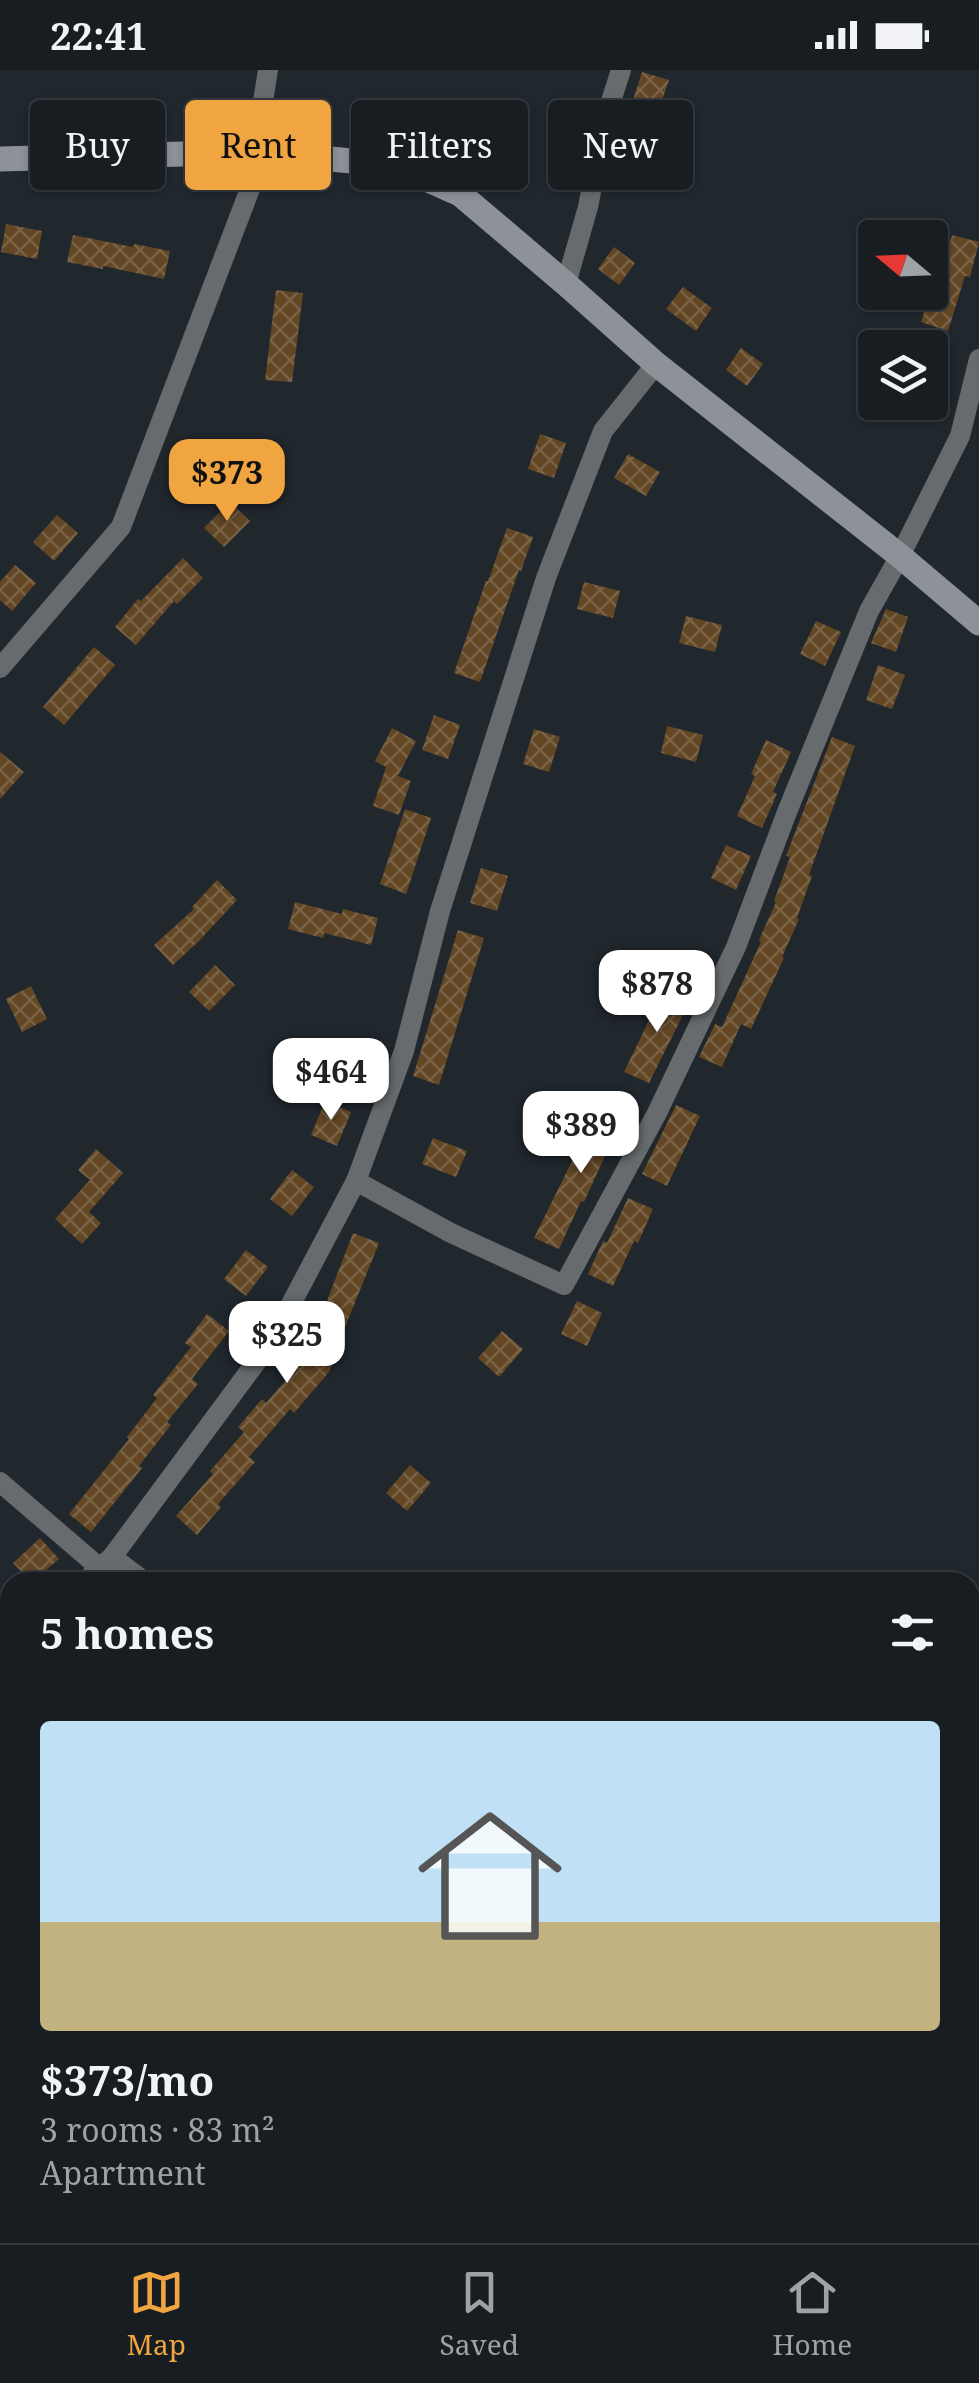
<!DOCTYPE html>
<html lang="en">
<head>
<meta charset="utf-8">
<style>
  :root { --surface:#181d22; --page:#252a2f; --text:#f1f3f6; --muted:#9fa2a5; --line:#363b40; --accent:#f1a540 }
  body { margin:0; font-family:"Noto Serif",serif; background:var(--page); color:var(--text); height:100vh; display:flex; flex-direction:column; font-size:38px; white-space:nowrap }
  * { box-sizing:border-box; margin:0 }
  p { font-size:32px; color:var(--muted) }
  .icon { flex:none; width:55px; height:55px; fill:none; stroke:currentColor; stroke-width:2; stroke-linecap:round; stroke-linejoin:round }
  .map { position:relative; flex:1; overflow:hidden }
  .sheet { position:absolute; left:0px; top:1502px; width:980px; height:672px; display:flex; flex-direction:column; background:var(--surface); border-radius:30px 30px 0 0; box-shadow:0 2px 8px #0004,0 0 0 2px var(--line) }
  .sheet>* { flex:none }
  .banner { position:absolute; left:30px; top:30px; width:920px; height:90px; display:flex; gap:20px }
  .needle { width:65px; rotate:289deg }
  .fabs { position:absolute; left:858px; top:150px; display:grid; gap:20px }
  .fabs a { display:grid; place-items:center; width:90px; height:90px; border-radius:10px; background:var(--surface); box-shadow:0 2px 8px #0004,0 0 0 2px var(--line); font-size:50px }
  .price { position:absolute; translate:-50% -85px; padding:0 22px; border-radius:20px; background:#fff; color:#222; font-size:32px; line-height:65px; filter:drop-shadow(0 2px 5px #0008) }
  .price::after { content:''; position:absolute; left:50%; top:60px; width:30px; height:22px; margin-left:-15px; background:inherit; clip-path:polygon(0 0,100% 0,50% 100%) }
  .price.current { background:var(--accent); color:#111 }
  ul { padding:0; list-style:none }
  li { display:grid; align-content:center; gap:20px; height:530px; padding:0 40px }
  li+li { border-top:2px solid var(--line) }
  li span { display:grid; place-items:center; height:310px; border-radius:10px; color:#555 }
  li>.icon { margin-inline-start:auto }
  span .icon { width:180px; height:180px; fill:#fffc; stroke-width:1 }
  li b { font-size:42px }
  h2 { display:flex; justify-content:space-between; align-items:center; height:120px; padding:0 40px; font-size:42px }
  .tag { padding:0 35px; border-radius:10px; background:var(--surface); box-shadow:0 2px 8px #0004,0 0 0 2px var(--line); font-size:35px; line-height:90px }
  .tag.current { background:var(--accent); color:#111 }
  .status { display:flex; justify-content:space-between; align-items:center; height:70px; padding:0 50px; background:var(--surface); direction:ltr }
  .status svg { height:28px; fill:currentColor }
  .tabs { display:flex; justify-content:space-around; align-items:center; height:140px; border-top:2px solid var(--line); background:var(--surface); font-size:28px; color:var(--muted) }
  .tabs a { display:grid; justify-items:center; gap:5px }
  .tabs .current { color:var(--accent) }
  .map>svg:first-child { display:block }
  .lines { fill:none; stroke-linecap:round; stroke-linejoin:round }
  .canal { stroke:#000f21; stroke-width:18 }
  .building { fill:url(#building-cross-hatch) }
  .street { stroke:#676b6e; stroke-width:20 }
  .secondary { stroke:#8c9297; stroke-width:25 }
</style>
</head>
<body>
<div class="status"><b>22:41</b><svg viewBox="0 0 49 12"><path d="M0 12V9h3v3zM5 12V6h3v6zM10 12V3h3v9zM15 12V0h3v12zM26 1h20v11H26zM47 4h2v5h-2z"/></svg></div>
<div class="map">
<svg width="979" height="2173" viewBox="0 0 979 2173">
  <defs>
    <pattern id="building-cross-hatch" width="8" height="8" patternUnits="userSpaceOnUse" patternTransform="scale(2.5)"><rect width="8" height="8" fill="#634725"/><path d="M0 0l8 8M0 8l8-8" fill="none" stroke="#7a6245"/></pattern>
  </defs>
  <rect width="100%" height="100%" fill="#20272d"/>
  <g class="lines">
    <g class="canal">
      <polyline points="0,2119 10,2120"/>
      <polyline points="680,2165 799,2173"/>
    </g>
  </g>
  <g class="building">
    <polygon points="642,2 669,10 657,45 631,36"/>
    <polygon points="6,154 42,161 37,189 1,182"/>
    <polygon points="73,165 133,177 134,174 170,181 164,209 103,196 103,199 67,192"/>
    <polygon points="952,165 979,172 970,207 965,206 948,261 921,252 932,218 939,220"/>
    <polygon points="614,177 635,193 619,215 598,199"/>
    <polygon points="683,217 712,238 696,261 666,239"/>
    <polygon points="276,220 303,223 292,312 265,310"/>
    <polygon points="741,278 763,294 747,316 726,300"/>
    <polygon points="540,364 566,373 554,408 528,399"/>
    <polygon points="628,384 660,402 646,426 614,408"/>
    <polygon points="230,432 250,451 224,477 204,458"/>
    <polygon points="57,445 78,463 54,491 33,472"/>
    <polygon points="507,458 533,467 521,501 519,500 480,612 454,603 486,511 488,511"/>
    <polygon points="183,488 203,508 177,534 174,531 136,575 115,557 138,529 141,531"/>
    <polygon points="15,495 36,513 12,541 0,530 0,512"/>
    <polygon points="584,512 620,521 613,548 577,539"/>
    <polygon points="886,539 908,547 896,582 871,573"/>
    <polygon points="686,546 722,555 715,582 679,573"/>
    <polygon points="816,551 841,562 825,596 800,584"/>
    <polygon points="94,577 115,595 64,655 43,637"/>
    <polygon points="878,595 905,605 892,639 866,630"/>
    <polygon points="434,645 460,655 448,689 422,680"/>
    <polygon points="667,656 703,665 696,692 661,683"/>
    <polygon points="392,658 416,671 398,706 411,711 399,745 373,736 386,697 375,691"/>
    <polygon points="534,659 560,667 549,702 523,694"/>
    <polygon points="832,667 855,676 809,805 812,806 797,848 799,849 782,887 784,888 751,959 741,954 722,997 699,987 715,954 722,957 761,872 759,870 776,832 774,831 790,787 786,786"/>
    <polygon points="766,670 791,682 773,722 777,724 762,758 737,746 755,706 751,704"/>
    <polygon points="0,682 24,702 0,729"/>
    <polygon points="405,739 431,748 406,824 380,814"/>
    <polygon points="726,775 751,786 736,820 711,808"/>
    <polygon points="481,798 508,806 497,841 470,833"/>
    <polygon points="217,810 237,830 199,871 173,895 154,875 194,839 192,837"/>
    <polygon points="295,832 342,844 343,839 378,848 371,875 324,863 323,868 288,859"/>
    <polygon points="458,860 484,868 439,1015 413,1006"/>
    <polygon points="215,895 235,915 209,941 189,922"/>
    <polygon points="31,916 47,949 22,962 6,929"/>
    <polygon points="665,917 691,929 649,1013 624,1002"/>
    <polygon points="325,1031 351,1042 337,1076 311,1065"/>
    <polygon points="602,1034 628,1046 612,1079 609,1077 584,1132 581,1131 559,1179 534,1168 574,1087 578,1088"/>
    <polygon points="676,1035 700,1046 667,1116 642,1104"/>
    <polygon points="433,1068 467,1081 456,1107 422,1094"/>
    <polygon points="96,1079 123,1103 89,1142 101,1153 82,1174 55,1149 90,1110 78,1100"/>
    <polygon points="292,1100 314,1117 292,1146 270,1129"/>
    <polygon points="628,1128 653,1139 638,1173 634,1171 613,1216 588,1204 603,1171 607,1173"/>
    <polygon points="353,1163 379,1173 341,1267 344,1268 329,1302 294,1343 290,1339 249,1387 255,1392 218,1434 221,1437 197,1465 176,1446 213,1404 210,1401 244,1362 238,1357 262,1329 266,1333 305,1288"/>
    <polygon points="246,1180 268,1197 246,1226 224,1209"/>
    <polygon points="577,1231 602,1243 587,1276 561,1264"/>
    <polygon points="207,1244 229,1261 192,1309 198,1314 167,1352 171,1355 139,1396 142,1398 91,1462 69,1444 129,1369 127,1367 157,1328 153,1325 191,1277 185,1273"/>
    <polygon points="502,1261 523,1279 499,1307 478,1288"/>
    <polygon points="410,1395 431,1413 407,1441 386,1423"/>
    <polygon points="40,1468 59,1489 31,1512 13,1493"/>
  </g>
  <g class="lines">
    <g class="street">
      <polyline points="566,214 588,137 605,50 621,0"/>
      <polyline points="0,598 121,457 253,111 255,82 268,0"/>
      <polyline points="356,1111 451,1163 564,1215 657,1043 736,877 787,742 869,541 900,486 960,366 979,289"/>
      <polyline points="0,1412 100,1498"/>
      <polyline points="112,1487 145,1512"/>
      <polyline points="84,1512 112,1487 271,1272 356,1111 404,981 440,841 546,508 603,361 656,294"/>
      <polyline points="0,1585 10,1578"/>
      <polyline points="0,1876 10,1885"/>
    </g>
    <polyline class="secondary" points="0,89 255,82 395,95 460,124 566,214 656,294 900,486 979,553"/>
  </g>
</svg>
<div class="fabs">
<a><svg class="needle" viewBox="-14 -14 28 28"><path d="M0-13l5 13h-10z" fill="#e53935"/><path d="M0 13l5-13h-10z" fill="#9fa2a5"/></svg></a>
<a><svg class="icon" aria-label="layers" viewBox="0 0 24 24"><path d="M12 4l9 5-9 5-9-5zM3 14l9 5 9-5"/></svg></a>
</div>
<b class="price current" style="left:227px;top:454px">$373</b>
<b class="price" style="left:657px;top:965px">$878</b>
<b class="price" style="left:331px;top:1053px">$464</b>
<b class="price" style="left:581px;top:1106px">$389</b>
<b class="price" style="left:287px;top:1316px">$325</b>
<div class="banner">
<a class="tag">Buy</a>
<a class="tag current">Rent</a>
<a class="tag">Filters</a>
<a class="tag">New</a>
</div>
<section class="sheet">
<h2>5 homes<svg class="icon" aria-label="filters" viewBox="0 0 24 24"><path d="M4 7h16M4 17h16"/><circle cx="9" cy="7" r="2"/><circle cx="15" cy="17" r="2"/></svg></h2>
<ul>
<li><span style="background:linear-gradient(#bfe0f5 65%,#c2b280 0)"><svg class="icon" aria-label="home" viewBox="0 0 24 24"><path d="M3 11l9-7 9 7M6 9v11h12V9"/></svg></span><div><b>$373/mo</b><p>3 rooms · 83 m²</p><p>Apartment</p></div></li>
</ul>
</section>
</div>
<nav class="tabs">
<a class="current"><svg class="icon" aria-label="map" viewBox="0 0 24 24"><path d="M3 6l6-2 6 2 6-2v14l-6 2-6-2-6 2zM9 4v14M15 6v14"/></svg>Map</a>
<a><svg class="icon" aria-label="saved" viewBox="0 0 24 24"><path d="M7 4h10v16l-5-4-5 4z"/></svg>Saved</a>
<a><svg class="icon" aria-label="home" viewBox="0 0 24 24"><path d="M3 11l9-7 9 7M6 9v11h12V9"/></svg>Home</a>
</nav>
</body>
</html>
